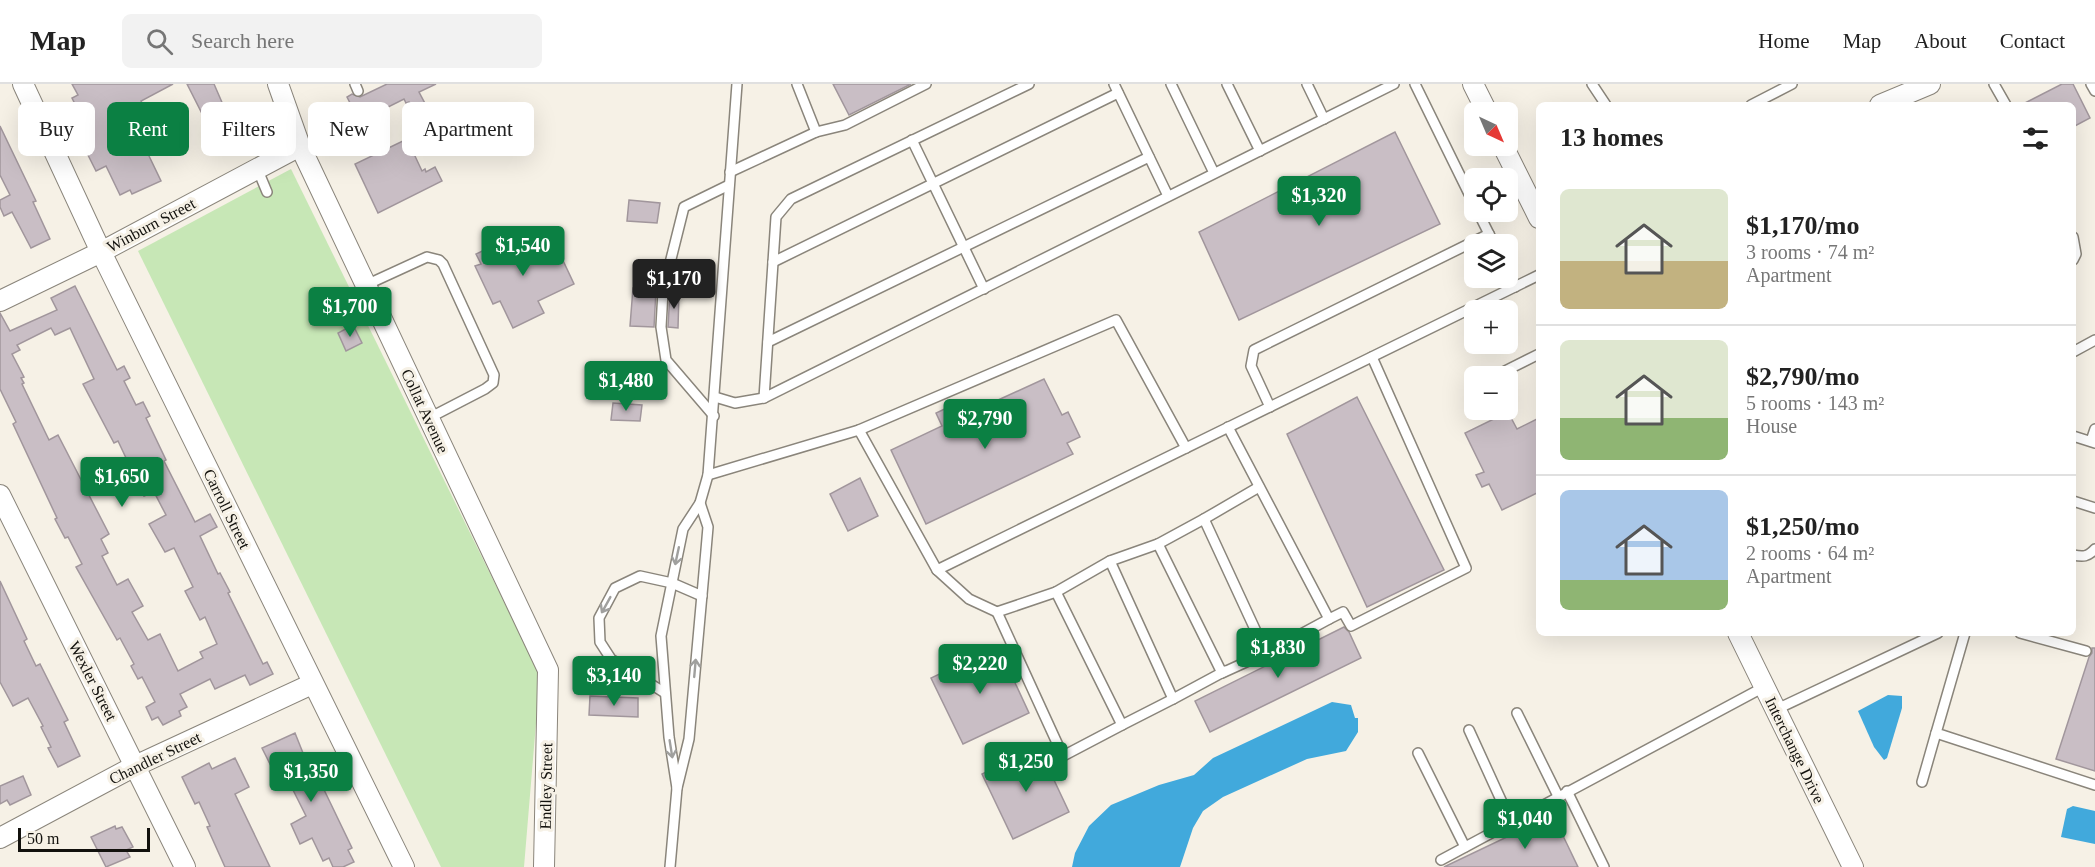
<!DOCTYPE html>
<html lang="en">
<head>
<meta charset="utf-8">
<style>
  :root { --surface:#fff; --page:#f2f2f2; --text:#222; --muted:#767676; --line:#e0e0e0; --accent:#0b8043 }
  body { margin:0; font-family:"Times New Roman",serif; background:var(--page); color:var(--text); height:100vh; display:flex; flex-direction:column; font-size:22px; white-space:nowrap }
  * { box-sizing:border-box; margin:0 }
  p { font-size:20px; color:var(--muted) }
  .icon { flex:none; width:33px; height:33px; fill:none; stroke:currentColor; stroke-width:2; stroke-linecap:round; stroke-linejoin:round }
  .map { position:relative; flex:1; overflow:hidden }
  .sheet { position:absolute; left:1536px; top:18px; width:540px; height:534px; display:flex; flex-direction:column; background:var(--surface); border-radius:9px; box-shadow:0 6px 24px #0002 }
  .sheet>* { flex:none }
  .top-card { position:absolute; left:18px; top:18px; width:570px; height:54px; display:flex; gap:12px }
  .needle { width:39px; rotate:136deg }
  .controls { position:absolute; left:1464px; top:18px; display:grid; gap:12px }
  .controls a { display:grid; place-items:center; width:54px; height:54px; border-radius:9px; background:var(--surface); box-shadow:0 6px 24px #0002; font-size:30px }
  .scale { position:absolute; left:18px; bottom:15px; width:132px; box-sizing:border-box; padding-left:6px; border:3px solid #12110d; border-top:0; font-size:16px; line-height:21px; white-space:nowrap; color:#12110d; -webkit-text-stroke:4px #f6f1e6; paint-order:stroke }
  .price { position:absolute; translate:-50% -51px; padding:0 14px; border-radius:6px; background:var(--accent); color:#fff; font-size:20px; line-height:39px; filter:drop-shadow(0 2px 3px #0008) }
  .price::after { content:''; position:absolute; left:50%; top:36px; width:18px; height:14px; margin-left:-9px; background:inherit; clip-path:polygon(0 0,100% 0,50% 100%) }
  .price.active { background:#222; color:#fff }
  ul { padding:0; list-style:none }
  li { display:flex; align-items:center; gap:18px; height:150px; padding:0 24px }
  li+li { border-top:2px solid var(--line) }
  li span { display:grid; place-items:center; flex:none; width:168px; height:120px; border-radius:9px; color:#555 }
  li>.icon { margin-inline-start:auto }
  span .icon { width:72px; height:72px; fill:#fffc; stroke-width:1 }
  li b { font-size:26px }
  h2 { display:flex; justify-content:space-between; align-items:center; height:72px; padding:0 24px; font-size:26px }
  .tag { padding:0 21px; border-radius:9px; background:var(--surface); box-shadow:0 6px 24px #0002; font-size:21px; line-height:54px }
  .tag.active { background:var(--accent); color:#fff }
  header { display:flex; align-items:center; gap:36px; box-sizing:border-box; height:84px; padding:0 30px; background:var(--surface); border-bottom:2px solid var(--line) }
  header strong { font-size:28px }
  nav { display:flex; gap:33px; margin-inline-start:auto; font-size:21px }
  .search { width:420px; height:54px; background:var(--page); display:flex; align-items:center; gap:15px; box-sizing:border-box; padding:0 21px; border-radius:9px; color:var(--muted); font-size:22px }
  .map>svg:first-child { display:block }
  .green { fill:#c7e7b6 }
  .water { fill:#41a9dc }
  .building { fill:#c9bec5; stroke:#a1969c; stroke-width:1.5; fill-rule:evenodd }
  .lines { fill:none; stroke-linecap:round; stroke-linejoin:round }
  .service-casing { stroke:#8a857b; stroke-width:12 }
  .minor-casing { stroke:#8a857b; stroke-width:22 }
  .service { stroke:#fff; stroke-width:9 }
  .minor { stroke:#fff; stroke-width:20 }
  .oneway { stroke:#a0a09e }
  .labels { text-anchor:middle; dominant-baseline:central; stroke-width:6; stroke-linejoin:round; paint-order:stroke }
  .street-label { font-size:16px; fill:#12110d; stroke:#f6f1e6 }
</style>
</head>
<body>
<header>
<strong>Map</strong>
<div class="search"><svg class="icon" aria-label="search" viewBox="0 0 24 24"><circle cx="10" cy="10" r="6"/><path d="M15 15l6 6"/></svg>Search here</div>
<nav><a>Home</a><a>Map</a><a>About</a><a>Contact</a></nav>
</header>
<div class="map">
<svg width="2095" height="783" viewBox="0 0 2095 783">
  <rect width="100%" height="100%" fill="#f6f1e6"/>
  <polygon class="green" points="291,85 540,591 524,783 441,783 138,167"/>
  <g class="water">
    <polygon points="1888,611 1902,612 1902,624 1887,674 1884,676 1874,663 1858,627"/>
    <polygon points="1332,618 1351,621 1355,634 1358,634 1358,648 1346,667 1307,675 1223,713 1203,727 1193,744 1180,783 1072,783 1075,769 1089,742 1111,721 1159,701 1194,691 1213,674"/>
    <polygon points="2073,722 2095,727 2095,760 2061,753 2067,725"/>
  </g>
  <g class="building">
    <polygon points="72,0 173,0 141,17 152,38 136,45 161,97 132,110 130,106 120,111 106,82 96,87 83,61 93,56 72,14 78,11"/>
    <polygon points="187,0 214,0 240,60 222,69"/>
    <polygon points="387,0 436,0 419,8 429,27 417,33 409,18 406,19 404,15 378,28 382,36 350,53 336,26 350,19 347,13 352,10 360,13"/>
    <polygon points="833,0 911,0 849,31"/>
    <polygon points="2062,0 2073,0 2090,34 2073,43 2073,21 2021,21"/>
    <polygon points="0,42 36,117 33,118 50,155 31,164 12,128 4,132 0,123 0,116 10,111 0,91"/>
    <polygon points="1395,48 1440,140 1239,236 1199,148"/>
    <polygon points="407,55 422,87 425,85 426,88 435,83 442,97 378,129 355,80"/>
    <polygon points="629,116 660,119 657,139 627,137"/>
    <polygon points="551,151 574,200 538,217 544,229 513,244 500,217 493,220 475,182 481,180 476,170 509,154 515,168"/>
    <path d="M75 202 117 286 124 282 130 294 124 297 136 321 143 318 150 332 146 334 166 376 164 377 195 438 210 430 217 443 200 452 218 490 220 489 230 508 228 509 263 580 267 578 273 590 250 601 245 591 215 605 210 595 180 610 187 623 179 627 181 632 163 641 158 633 152 636 146 623 155 618 142 593 138 595 131 582 134 580 120 554 117 556 76 483 82 480 68 453 65 454 55 435 57 434 13 340 16 338 0 305V229L10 247 57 226 51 214ZM51 244 55 251 70 244 94 295 83 300 114 359 118 357 144 412 154 408 166 431 149 440 165 468 174 464 193 503 185 507 200 536 205 533 217 560 200 568 203 574 178 587 160 550 148 556 132 528 143 522 128 495 117 501 102 472 108 469 101 455 109 450 58 351 49 356 22 300 24 299 21 294 24 293 12 270 20 266 17 261Z"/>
    <polygon points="633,204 656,206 654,243 630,242"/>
    <polygon points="670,207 679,208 678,244 668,243"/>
    <polygon points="353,241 362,259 346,267 338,249"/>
    <polygon points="1044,295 1062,331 1068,328 1080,353 1067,359 1073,370 926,440 891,366 942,342 936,329 955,320 961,333"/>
    <polygon points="1357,313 1444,486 1367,523 1287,350"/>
    <polygon points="613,319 642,321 640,337 611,336"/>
    <polygon points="1508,328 1517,345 1539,334 1539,408 1502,426 1489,400 1482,403 1476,391 1484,388 1465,349"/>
    <polygon points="860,394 878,432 848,447 830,410"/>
    <polygon points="0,497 27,555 24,557 36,582 40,580 68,636 64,638 80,672 58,683 48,664 51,663 41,643 43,642 28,614 13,622 0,598"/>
    <polygon points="1344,543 1349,548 1361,574 1210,648 1195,617"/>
    <polygon points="998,562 1029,629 963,660 931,594"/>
    <polygon points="2092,564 2095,564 2095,687 2056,675 2089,573 2092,569"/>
    <polygon points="590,612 638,614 638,633 589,631"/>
    <polygon points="295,649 311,689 315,687 352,764 348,766 354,778 343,783 333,783 329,774 323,777 312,754 300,760 291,740 306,732 280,680 272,684 262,664"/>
    <polygon points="1038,662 1069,728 1013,755 982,690"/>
    <polygon points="235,674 249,703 235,710 270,783 225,783 207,743 210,742 199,718 195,720 182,693 209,679 212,685"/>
    <polygon points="23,692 31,711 10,721 7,716 0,720 0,702"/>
    <polygon points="1553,731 1578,783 1444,783"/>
    <polygon points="115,742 116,745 122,743 133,763 126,766 130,773 106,783 91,753"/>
  </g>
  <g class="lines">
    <defs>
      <g id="service">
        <polyline points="355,0 358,7"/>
        <polyline points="797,0 816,48"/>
        <polyline points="1114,0 1168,112"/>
        <polyline points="1171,0 1214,89"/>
        <polyline points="1227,0 1260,67"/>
        <polyline points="1307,0 1324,35"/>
        <polyline points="1415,0 1474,120"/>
        <polyline points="1592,0 1606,21"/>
        <polyline points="1994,0 2006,21"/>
        <polyline points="2091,0 2095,7"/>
        <polyline points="1751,21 1792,0"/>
        <polyline points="912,56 984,205"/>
        <polyline points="257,84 267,108"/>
        <polyline points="730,88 816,48 845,41 926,0"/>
        <polyline points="1478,128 1494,160"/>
        <polyline points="2073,153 2076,170 2073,176"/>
        <polyline points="773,178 1118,9"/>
        <polyline points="1508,187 1515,203"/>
        <polyline points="366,201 427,173 439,176 443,180 494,291 493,299 485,305 429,334"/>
        <polyline points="768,258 1149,73"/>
        <polyline points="2073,268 2095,256"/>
        <polyline points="1495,292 1539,270"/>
        <polyline points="715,313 735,319 764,314 1394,0"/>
        <polyline points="764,314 776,133 791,115 1029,0"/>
        <polyline points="1270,323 1251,282 1254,266 1489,150"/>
        <polyline points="714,332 666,276 661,243 663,207 684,123 729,101"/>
        <polyline points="1228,343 1329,535 1343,528 1351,542 1466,484 1372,273"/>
        <polyline points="859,346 1116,236 1186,364"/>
        <polyline points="2073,352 2095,359"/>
        <polyline points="2091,357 2095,345"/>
        <polyline points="708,391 859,346 937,486 1539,191"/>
        <polyline points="1259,403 1204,435 1266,569 1329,535"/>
        <polyline points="2073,417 2095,424"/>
        <polyline points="1204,435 1158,460 1222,589 1266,569"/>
        <polyline points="1158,460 1110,477 1173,615 1225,587"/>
        <path d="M2073 471C2083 473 2088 473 2095 465"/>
        <polyline points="1110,477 1056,508 1122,641 1173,615"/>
        <polyline points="937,486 969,515 997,528"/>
        <polyline points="1056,508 997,528 1063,672 1122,641"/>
        <polyline points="1965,549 1936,649 2095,701"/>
        <polyline points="2020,549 2086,567"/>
        <polyline points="665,609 611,575 600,558 599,534 615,504 640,492 672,499 702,512"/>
        <polyline points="1775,626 1938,549"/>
        <polyline points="1517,629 1558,712"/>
        <polyline points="1469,646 1511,738"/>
        <polyline points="1418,669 1465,763"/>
        <polyline points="1922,698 1936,649"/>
        <polyline points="677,704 669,653 661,552 683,445 700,419 708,391 737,0"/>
        <polyline points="1567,707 1604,783"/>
        <polyline points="1441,776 1764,603"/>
        <polyline points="670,783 677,704 689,655 706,466 708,443 700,419"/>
      </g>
      <g id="minor">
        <polyline points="23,0 101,168 404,783"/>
        <polyline points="278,0 300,62 548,586 544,783"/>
        <polyline points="1473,0 1487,28"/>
        <polyline points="1880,21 1930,0"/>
        <polyline points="1503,62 1539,134"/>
        <polyline points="0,217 101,168 300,62"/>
        <polyline points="0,411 185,783"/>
        <polyline points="1738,549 1853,783"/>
        <polyline points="0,754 135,682 312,600"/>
      </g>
    </defs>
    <use href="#service" class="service-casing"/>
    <use href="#minor" class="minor-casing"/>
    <use href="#service" class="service"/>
    <use href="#minor" class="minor"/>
  </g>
  <defs><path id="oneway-shaft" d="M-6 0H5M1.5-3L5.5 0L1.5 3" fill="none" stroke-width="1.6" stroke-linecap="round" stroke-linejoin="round" transform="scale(1.5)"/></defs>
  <g class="oneway">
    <use href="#oneway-shaft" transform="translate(677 472) rotate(102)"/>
    <use href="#oneway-shaft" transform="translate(606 521) rotate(119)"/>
    <use href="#oneway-shaft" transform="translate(695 584) rotate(-85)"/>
    <use href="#oneway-shaft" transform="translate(671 665) rotate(81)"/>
  </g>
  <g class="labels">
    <g class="street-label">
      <text transform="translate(151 141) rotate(-28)">Winburn Street</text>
      <text transform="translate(425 327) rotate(65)">Collat Avenue</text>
      <text transform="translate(227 425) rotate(64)">Carroll Street</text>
      <text transform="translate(93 597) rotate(63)">Wexler Street</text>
      <text transform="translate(1795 666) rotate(64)">Interchange Drive</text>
      <text transform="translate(155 674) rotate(-26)">Chandler Street</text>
      <text transform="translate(546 702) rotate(-89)">Endley Street</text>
    </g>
  </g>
</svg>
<div class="controls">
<a><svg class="needle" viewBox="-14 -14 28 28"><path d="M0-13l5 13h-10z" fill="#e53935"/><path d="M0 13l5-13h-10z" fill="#767676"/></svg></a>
<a><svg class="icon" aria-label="locate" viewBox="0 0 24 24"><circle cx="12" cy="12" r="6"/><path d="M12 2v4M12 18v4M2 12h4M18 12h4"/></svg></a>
<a><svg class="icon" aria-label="layers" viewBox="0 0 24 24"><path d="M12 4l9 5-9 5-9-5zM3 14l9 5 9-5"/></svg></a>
<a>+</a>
<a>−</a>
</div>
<div class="scale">50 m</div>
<b class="price" style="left:1319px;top:143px">$1,320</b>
<b class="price" style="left:523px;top:193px">$1,540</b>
<b class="price active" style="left:674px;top:226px">$1,170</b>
<b class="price" style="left:350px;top:254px">$1,700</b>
<b class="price" style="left:626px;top:328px">$1,480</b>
<b class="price" style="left:985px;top:366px">$2,790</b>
<b class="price" style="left:122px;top:424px">$1,650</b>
<b class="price" style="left:1278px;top:595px">$1,830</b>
<b class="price" style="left:980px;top:611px">$2,220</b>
<b class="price" style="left:614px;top:623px">$3,140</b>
<b class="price" style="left:1026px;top:709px">$1,250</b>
<b class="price" style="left:311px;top:719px">$1,350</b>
<b class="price" style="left:1525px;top:766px">$1,040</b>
<div class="top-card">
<a class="tag">Buy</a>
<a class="tag active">Rent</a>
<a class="tag">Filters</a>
<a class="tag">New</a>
<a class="tag">Apartment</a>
</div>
<section class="sheet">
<h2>13 homes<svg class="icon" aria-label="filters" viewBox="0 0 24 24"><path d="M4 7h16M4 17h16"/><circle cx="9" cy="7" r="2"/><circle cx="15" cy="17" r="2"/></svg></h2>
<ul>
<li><span style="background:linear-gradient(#dfe7d0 60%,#c2b280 0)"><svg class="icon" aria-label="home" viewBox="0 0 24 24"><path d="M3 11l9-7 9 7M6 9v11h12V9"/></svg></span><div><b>$1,170/mo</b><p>3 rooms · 74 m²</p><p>Apartment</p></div></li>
<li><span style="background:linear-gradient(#dfe7d0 65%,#8fb573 0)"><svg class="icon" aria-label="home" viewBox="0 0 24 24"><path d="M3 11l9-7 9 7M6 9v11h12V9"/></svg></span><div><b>$2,790/mo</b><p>5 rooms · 143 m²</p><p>House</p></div></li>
<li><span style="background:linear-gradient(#a9c7e8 75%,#8fb573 0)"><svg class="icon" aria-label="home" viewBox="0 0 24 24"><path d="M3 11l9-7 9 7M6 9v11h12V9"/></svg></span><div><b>$1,250/mo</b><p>2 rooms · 64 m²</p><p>Apartment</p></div></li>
</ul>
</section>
</div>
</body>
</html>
